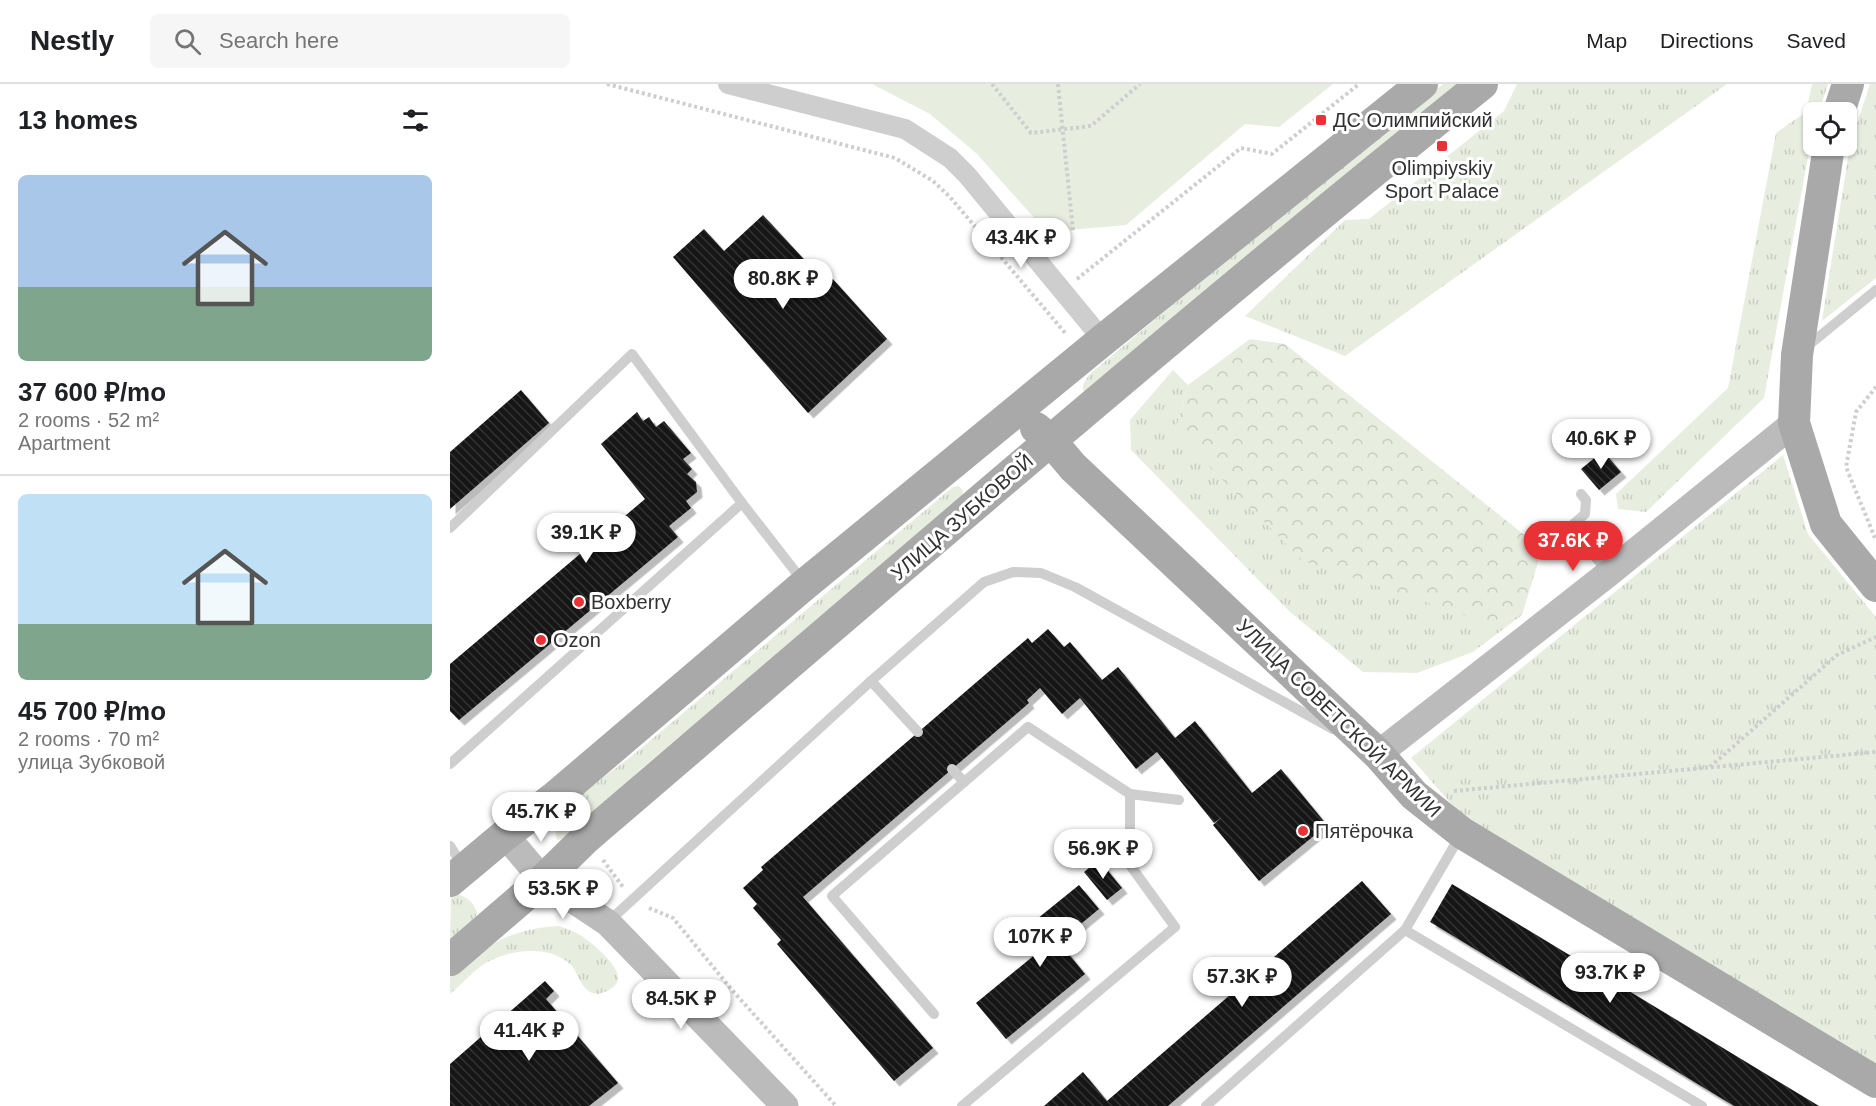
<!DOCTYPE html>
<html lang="en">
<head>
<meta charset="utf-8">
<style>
  :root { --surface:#fff; --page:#f6f6f6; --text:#202124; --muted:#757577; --line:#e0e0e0; --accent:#e93236 }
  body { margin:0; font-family:Arial,sans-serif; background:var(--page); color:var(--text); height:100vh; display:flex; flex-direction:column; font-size:22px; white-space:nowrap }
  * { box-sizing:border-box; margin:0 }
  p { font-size:20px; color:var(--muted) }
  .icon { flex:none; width:33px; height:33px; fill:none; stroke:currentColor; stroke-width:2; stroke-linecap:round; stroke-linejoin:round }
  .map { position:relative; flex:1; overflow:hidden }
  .panel { display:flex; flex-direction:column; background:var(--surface); width:450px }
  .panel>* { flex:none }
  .controls { position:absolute; left:1353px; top:18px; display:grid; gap:12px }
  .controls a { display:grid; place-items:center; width:54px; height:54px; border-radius:9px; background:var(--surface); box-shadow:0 2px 4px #0004; font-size:30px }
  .price { position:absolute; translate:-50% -51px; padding:0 14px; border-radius:21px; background:#fff; color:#222; font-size:20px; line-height:39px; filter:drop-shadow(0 2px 3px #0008) }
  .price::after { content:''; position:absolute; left:50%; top:36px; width:18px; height:14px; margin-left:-9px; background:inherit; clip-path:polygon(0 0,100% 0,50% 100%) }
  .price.on { background:var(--accent); color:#fff }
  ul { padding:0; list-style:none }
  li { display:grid; align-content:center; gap:12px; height:318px; padding:0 18px }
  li+li { border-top:2px solid var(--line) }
  li span { display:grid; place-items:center; height:186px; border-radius:9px; color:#555 }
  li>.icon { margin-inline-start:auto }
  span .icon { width:108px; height:108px; fill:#fffc; stroke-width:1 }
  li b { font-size:26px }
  h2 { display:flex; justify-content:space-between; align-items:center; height:72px; padding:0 18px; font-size:26px }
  header { display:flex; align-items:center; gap:36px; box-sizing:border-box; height:84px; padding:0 30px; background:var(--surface); border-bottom:2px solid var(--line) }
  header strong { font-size:28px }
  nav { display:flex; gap:33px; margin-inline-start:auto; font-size:21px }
  .search { width:420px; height:54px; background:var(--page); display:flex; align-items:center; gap:15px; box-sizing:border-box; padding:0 21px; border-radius:9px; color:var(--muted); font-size:22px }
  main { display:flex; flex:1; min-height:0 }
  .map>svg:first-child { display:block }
  .grass { fill:url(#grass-tufts) }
  .forest { fill:url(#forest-crowns) }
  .pitch { fill:#e7eee0 }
  .building { fill:url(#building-back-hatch); filter:url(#shadow) }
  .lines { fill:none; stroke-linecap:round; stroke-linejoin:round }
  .path { stroke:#cecece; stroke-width:4; stroke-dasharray:3 3; stroke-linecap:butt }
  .lane { stroke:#cecece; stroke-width:10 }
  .street { stroke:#cecece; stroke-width:20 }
  .secondary { stroke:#bbb; stroke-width:27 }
  .primary { stroke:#a9a9a9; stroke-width:32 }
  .poi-dot { fill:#e93236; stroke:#fff; stroke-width:2 }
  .labels { text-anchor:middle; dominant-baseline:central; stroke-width:6; stroke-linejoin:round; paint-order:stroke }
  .poi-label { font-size:20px; fill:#313131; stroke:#fff; text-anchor:start }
  .street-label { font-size:20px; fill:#313131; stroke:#fff }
</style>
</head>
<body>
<header>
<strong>Nestly</strong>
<div class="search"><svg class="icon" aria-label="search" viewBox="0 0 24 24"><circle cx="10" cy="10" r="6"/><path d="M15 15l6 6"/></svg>Search here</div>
<nav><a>Map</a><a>Directions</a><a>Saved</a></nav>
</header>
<main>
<section class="panel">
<h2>13 homes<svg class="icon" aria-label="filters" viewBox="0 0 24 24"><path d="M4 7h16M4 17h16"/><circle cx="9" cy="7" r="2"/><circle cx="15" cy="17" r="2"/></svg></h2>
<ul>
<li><span style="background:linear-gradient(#a9c7e8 60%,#7fa58c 0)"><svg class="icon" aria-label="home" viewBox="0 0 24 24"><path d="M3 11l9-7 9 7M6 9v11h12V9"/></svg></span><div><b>37 600 ₽/mo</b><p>2 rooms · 52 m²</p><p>Apartment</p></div></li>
<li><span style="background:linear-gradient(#bfe0f5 70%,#7fa58c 0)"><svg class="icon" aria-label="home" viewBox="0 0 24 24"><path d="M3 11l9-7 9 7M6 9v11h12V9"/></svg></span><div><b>45 700 ₽/mo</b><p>2 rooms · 70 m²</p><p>улица Зубковой</p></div></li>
</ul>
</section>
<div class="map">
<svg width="1426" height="1022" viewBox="0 0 1426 1022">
  <defs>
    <pattern id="grass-tufts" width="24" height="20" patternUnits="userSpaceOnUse" patternTransform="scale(1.5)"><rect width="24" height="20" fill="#e7eee0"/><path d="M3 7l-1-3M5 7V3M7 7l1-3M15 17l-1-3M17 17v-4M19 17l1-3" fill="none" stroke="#c7cdc1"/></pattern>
    <pattern id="forest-crowns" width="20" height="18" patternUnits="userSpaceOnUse" patternTransform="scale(1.5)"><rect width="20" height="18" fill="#e7eee0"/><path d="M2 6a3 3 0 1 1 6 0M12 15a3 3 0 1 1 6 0" fill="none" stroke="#c7cdc1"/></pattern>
    <pattern id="building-back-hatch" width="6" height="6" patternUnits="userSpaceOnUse" patternTransform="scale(1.5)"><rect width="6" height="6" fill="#181818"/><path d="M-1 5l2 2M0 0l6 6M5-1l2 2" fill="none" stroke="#313131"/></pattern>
    <filter id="shadow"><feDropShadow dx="5.5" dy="5.5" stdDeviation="0" flood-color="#0004"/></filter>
  </defs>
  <rect width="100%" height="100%" fill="#fff"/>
  <g class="grass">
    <path d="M993 0H1015L636 311C629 302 635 297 641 289L877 92Z"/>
    <polygon points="1067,0 1277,0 895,272 795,232 895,136 919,135 1054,27"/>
    <polygon points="1362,0 1378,0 1369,28 1364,28 1363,45 1314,314 1196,428 1168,425 1166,410 1278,304 1326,49 1356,28"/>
    <polygon points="1420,0 1426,0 1426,194 1372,237 1400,61"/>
    <polygon points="723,286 738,301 725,348 1038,539 1072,531 1023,568 967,589 913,588 840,528 681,366 680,336"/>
    <polygon points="1333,371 1358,450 1426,533 1426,982 1012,732 961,674"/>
    <polygon points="509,402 513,407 511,415 190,686 116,755 107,756 103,735 113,724 183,671 503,403"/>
    <path d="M1 809C15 811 22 816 27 828L24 839 0 860Z"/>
    <path d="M109 842C116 845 124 847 130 851 141 858 175 885 167 899 164 904 154 909 148 910 132 910 129 890 121 881 100 860 58 865 34 880 22 888 11 901 0 910V893C35 861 60 845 109 842Z"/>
  </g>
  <polygon class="forest" points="800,255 835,260 1092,465 1072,531 1038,539 853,477 725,348 738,301"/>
  <polygon class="pitch" points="422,0 883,0 829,43 795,40 676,141 597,148 527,70 480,30"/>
  <g class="building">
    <polygon points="313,131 375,198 381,193 437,255 358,329 223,173 254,145 274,167"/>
    <polygon points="71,306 99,339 0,425 0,368"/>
    <polygon points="187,328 193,337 199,333 206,343 214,337 241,369 233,375 242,385 237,390 246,398 247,408 236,417 241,424 219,442 228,453 9,636 0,627 0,580 195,415 151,360"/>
    <polygon points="1153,367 1171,388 1149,406 1131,385"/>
    <polygon points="598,545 614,563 620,558 652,596 668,583 725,654 745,637 802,709 831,685 877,741 809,797 763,741 772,733 764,739 707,668 686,685 630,614 612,630 590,604 577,616 579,619 353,813 483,964 444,997 327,860 331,856 303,824 307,820 293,804 313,786 311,783 578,554 582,559"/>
    <polygon points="649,776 672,804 657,816 634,788"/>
    <polygon points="912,797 941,830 718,1022 594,1022 633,988 657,1017"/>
    <polygon points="1002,800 1369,1022 1284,1022 980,838"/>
    <polygon points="629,801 649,825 609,858 635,890 556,955 526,919 598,860 582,839"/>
    <polygon points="95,897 104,907 96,915 168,999 139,1022 0,1022 0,980"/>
  </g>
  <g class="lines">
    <g class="path">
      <polyline points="157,0 445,74 483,97 500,113 616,250"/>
      <polyline points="542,0 581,49 641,42 690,0"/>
      <polyline points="608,0 623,146"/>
      <polyline points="627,195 791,64 822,70 909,0"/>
      <polyline points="1425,454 1396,383 1406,328 1426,303"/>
      <polyline points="1260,683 1387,571 1426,553"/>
      <polyline points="1004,707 1426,668"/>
      <polyline points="153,776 173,803"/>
      <polyline points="199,824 223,834 282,906 386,1022"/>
    </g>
    <g class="lane">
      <polyline points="1354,265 1426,206"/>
      <polyline points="1131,410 1136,416 1135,430 1120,443 1159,489"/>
      <polyline points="292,419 348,491 353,500"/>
      <polyline points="0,444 182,270 292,419 0,680"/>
      <polyline points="421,597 468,648"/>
      <polyline points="502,685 514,698"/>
      <polyline points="680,710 729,716"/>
      <polyline points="0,762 13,782"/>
      <polyline points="158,838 421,597 534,498 563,488 591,489 625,503 883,645"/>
      <polyline points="955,846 1252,1022"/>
      <polyline points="484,930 382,812 578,643 680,710 680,781 725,843 512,1022"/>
      <polyline points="756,1022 955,846 1010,752"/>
    </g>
    <polyline class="street" points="278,0 455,45 500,74 517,91 653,256"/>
    <g class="secondary">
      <polyline points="928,670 1159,489 1344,339"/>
      <polyline points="55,751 93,796 158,839 335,1022"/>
    </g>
    <g class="primary">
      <polyline points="1389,28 1398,0"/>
      <polyline points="1379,62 1347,271 1344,339 1376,440 1426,502"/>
      <polyline points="586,344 601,357 623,383 928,670 964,711 1012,749 1426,998"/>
      <polyline points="0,797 55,751 105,713 354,501 653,256 972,0"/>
      <path d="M0 876 93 796 136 754C433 500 727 244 1032 0"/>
    </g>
  </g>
  <g class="poi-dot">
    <rect x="865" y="30" width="12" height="12" rx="3"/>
    <rect x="986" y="56" width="12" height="12" rx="3"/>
    <circle cx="129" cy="518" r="6"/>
    <circle cx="91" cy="556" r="6"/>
    <circle cx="853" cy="747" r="6"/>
  </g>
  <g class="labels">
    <g class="poi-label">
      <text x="883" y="36">ДС Олимпийский</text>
      <text x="992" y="84" text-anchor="middle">Olimpiyskiy<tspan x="992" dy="23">Sport Palace</tspan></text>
      <text x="141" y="518">Boxberry</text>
      <text x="103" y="556">Ozon</text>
      <text x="865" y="747">Пятёрочка</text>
    </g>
    <g class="street-label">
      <text transform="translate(512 433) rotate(-41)">УЛИЦА ЗУБКОВОЙ</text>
      <text transform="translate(889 634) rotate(44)">УЛИЦА СОВЕТСКОЙ АРМИИ</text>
    </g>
  </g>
</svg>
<div class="controls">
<a><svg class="icon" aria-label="locate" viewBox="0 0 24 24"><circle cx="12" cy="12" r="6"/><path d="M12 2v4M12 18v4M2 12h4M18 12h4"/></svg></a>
</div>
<b class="price" style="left:571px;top:185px">43.4K ₽</b>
<b class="price" style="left:333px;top:226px">80.8K ₽</b>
<b class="price" style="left:1151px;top:386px">40.6K ₽</b>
<b class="price" style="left:136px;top:480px">39.1K ₽</b>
<b class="price on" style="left:1123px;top:488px">37.6K ₽</b>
<b class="price" style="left:91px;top:759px">45.7K ₽</b>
<b class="price" style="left:653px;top:796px">56.9K ₽</b>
<b class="price" style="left:113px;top:836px">53.5K ₽</b>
<b class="price" style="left:590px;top:884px">107K ₽</b>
<b class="price" style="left:1160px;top:920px">93.7K ₽</b>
<b class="price" style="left:792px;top:924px">57.3K ₽</b>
<b class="price" style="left:231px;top:946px">84.5K ₽</b>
<b class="price" style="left:79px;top:978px">41.4K ₽</b>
</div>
</main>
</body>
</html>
